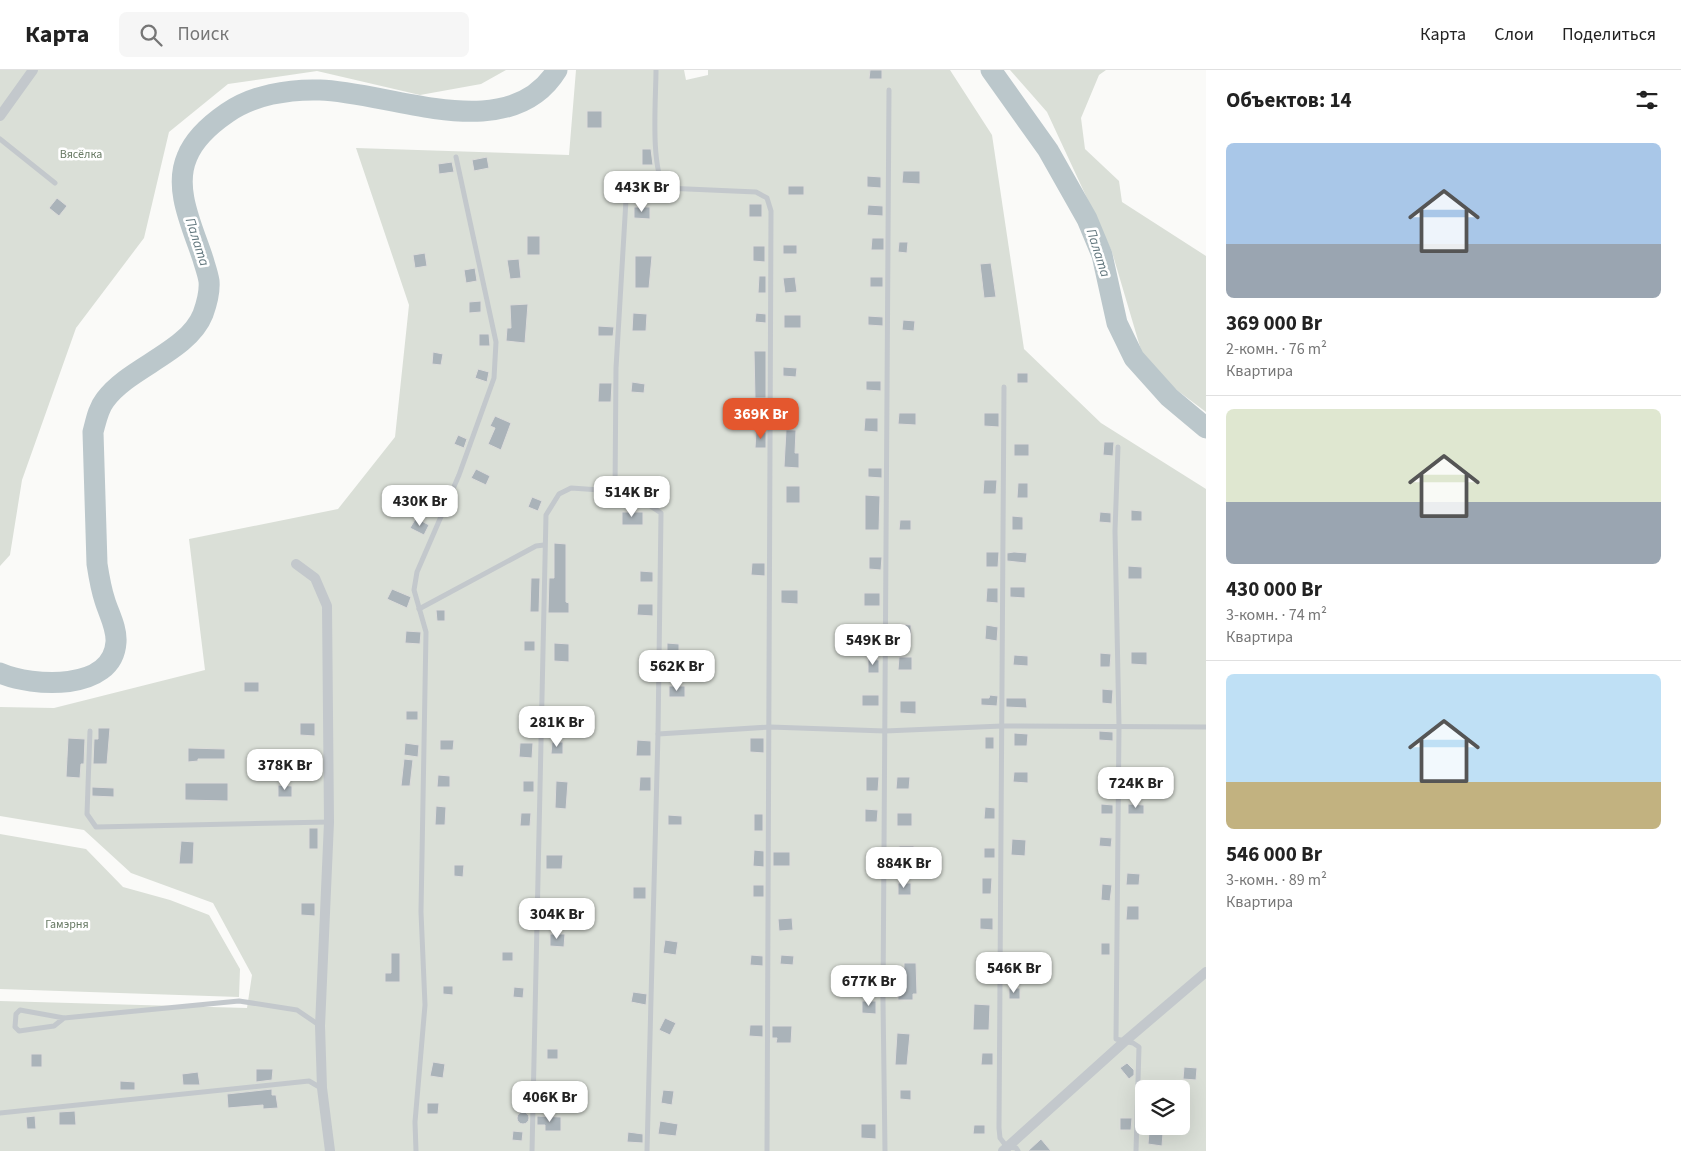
<!DOCTYPE html>
<html lang="ru">
<head>
<meta charset="utf-8">
<style>
  :root { --surface:#fff; --page:#f6f6f6; --text:#222; --muted:#767676; --line:#e0e0e0; --accent:#e4572e }
  body { margin:0; font-family:"Source Sans 3",sans-serif; background:var(--page); color:var(--text); height:100vh; display:flex; flex-direction:column; font-size:19px; white-space:nowrap }
  * { box-sizing:border-box; margin:0 }
  p { font-size:16px; color:var(--muted) }
  .icon { flex:none; width:28px; height:28px; fill:none; stroke:currentColor; stroke-width:2; stroke-linecap:round; stroke-linejoin:round }
  .map { position:relative; flex:1; overflow:hidden }
  .drawer { display:flex; flex-direction:column; background:var(--surface); width:475px }
  .drawer>* { flex:none }
  .buttons { position:absolute; left:1135px; top:1010px; display:grid; gap:10px }
  .buttons a { display:grid; place-items:center; width:55px; height:55px; border-radius:8px; background:var(--surface); box-shadow:0 5px 20px #0002; font-size:25px }
  .price { position:absolute; translate:-50% -42px; padding:0 11px; border-radius:10px; background:#fff; color:#222; font-size:16px; line-height:32px; filter:drop-shadow(0 1px 2px #0008) }
  .price::after { content:''; position:absolute; left:50%; top:30px; width:15px; height:11px; margin-left:-8px; background:inherit; clip-path:polygon(0 0,100% 0,50% 100%) }
  .price.on { background:var(--accent); color:#fff }
  ul { padding:0; list-style:none }
  li { display:grid; align-content:center; gap:10px; height:265px; padding:0 20px }
  li+li { border-top:1px solid var(--line) }
  li span { display:grid; place-items:center; height:155px; border-radius:8px; color:#555 }
  li>.icon { margin-inline-start:auto }
  span .icon { width:90px; height:90px; fill:#fffc; stroke-width:1 }
  li b { font-size:21px }
  h2 { display:flex; justify-content:space-between; align-items:center; height:60px; padding:0 20px; font-size:21px }
  header { display:flex; align-items:center; gap:30px; box-sizing:border-box; height:70px; padding:0 25px; background:var(--surface); border-bottom:1px solid var(--line) }
  header strong { font-size:24px }
  nav { display:flex; gap:28px; margin-inline-start:auto; font-size:18px }
  .search { width:350px; height:45px; background:var(--page); display:flex; align-items:center; gap:12px; box-sizing:border-box; padding:0 18px; border-radius:8px; color:var(--muted); font-size:19px }
  main { display:flex; flex:1; min-height:0 }
  .map>svg:first-child { display:block }
  .green { fill:#dadfd7; fill-rule:evenodd }
  .lines { fill:none; stroke-linecap:round; stroke-linejoin:round }
  .river { stroke:#bbc7cb; stroke-width:21 }
  .building { fill:#aab3b9; stroke:#dcdcda }
  .lane { stroke:#c3c8cc; stroke-width:5 }
  .street { stroke:#c3c8cc; stroke-width:10 }
  .labels { text-anchor:middle; dominant-baseline:central; stroke-width:5; stroke-linejoin:round; paint-order:stroke }
  .park-label { font-size:12px; fill:#687a64; stroke:#fff }
  .water-label { font-size:14px; font-style:italic; fill:#60757c; stroke:#fff }
</style>
</head>
<body>
<header>
<strong>Карта</strong>
<div class="search"><svg class="icon" aria-label="search" viewBox="0 0 24 24"><circle cx="10" cy="10" r="6"/><path d="M15 15l6 6"/></svg>Поиск</div>
<nav><a>Карта</a><a>Слои</a><a>Поделиться</a></nav>
</header>
<main>
<div class="map">
<svg width="1206" height="1081" viewBox="0 0 1206 1081">
  <rect width="100%" height="100%" fill="#fafaf8"/>
  <g class="green">
    <polygon points="0,0 506,0 481,14 420,25 317,1 228,14 169,62 144,168 76,258 22,410 10,485 0,496"/>
    <path d="M576 0H684L686 10 708 5V0H950L992 65 1024 279 1101 353 1206 419V1081H0V931L247 938 252 905 213 833 131 803 84 760 0 746V637L54 638 205 600 189 469 338 439 395 367 409 235 356 78 569 85ZM1144 1019H1181V1056H1144Z"/>
    <polygon points="1010,0 1106,0 1099,5 1081,48 1085,79 1119,111 1122,132 1206,186 1206,342 1146,297 1112,182 1047,42"/>
    <polygon points="0,764 86,779 123,817 170,830 209,845 240,899 239,927 0,919"/>
  </g>
  <g class="lines">
    <g class="river">
      <polyline points="991,0 1048,80 1087,149 1102,185 1117,253 1134,288 1169,327 1206,358"/>
      <path d="M0 603C32 617 113 622 116 572 117 558 109 544 105 531 101 519 99 507 97 494L93 362C96 351 98 339 105 330 129 297 188 282 203 244 207 233 210 222 209 211 208 204 205 196 203 189 193 158 173 119 187 87 194 69 211 54 227 43 253 25 288 19 320 20 391 22 509 78 557 0"/>
    </g>
  </g>
  <g class="building">
    <polygon points="870,0 882,0 882,9 869,9"/>
    <rect x="587" y="41" width="15" height="17"/>
    <polygon points="642,79 651,79 653,95 642,95"/>
    <polygon points="487,87 489,98 474,101 472,90"/>
    <polygon points="452,92 454,102 439,104 438,94"/>
    <polygon points="903,101 920,101 920,114 902,113"/>
    <polygon points="867,106 881,107 881,118 867,117"/>
    <rect x="788" y="116" width="16" height="9"/>
    <polygon points="57,128 67,136 59,146 49,138"/>
    <rect x="749" y="134" width="13" height="13"/>
    <polygon points="868,135 883,136 883,146 867,145"/>
    <polygon points="634,137 650,137 650,149 634,148"/>
    <rect x="527" y="166" width="13" height="19"/>
    <polygon points="872,168 884,168 884,180 871,180"/>
    <polygon points="899,172 908,172 907,183 898,182"/>
    <rect x="783" y="175" width="14" height="9"/>
    <polygon points="753,176 765,176 765,192 753,191"/>
    <polygon points="425,183 427,196 415,198 413,185"/>
    <polygon points="635,186 652,186 649,218 635,218"/>
    <polygon points="519,189 521,208 510,209 507,190"/>
    <polygon points="991,193 996,227 984,228 980,194"/>
    <polygon points="475,198 477,211 466,213 464,200"/>
    <polygon points="759,206 766,206 766,223 758,223"/>
    <polygon points="795,207 797,222 785,223 783,208"/>
    <rect x="870" y="207" width="13" height="10"/>
    <polygon points="481,231 481,242 469,243 469,232"/>
    <polygon points="528,234 525,273 506,271 507,258 511,258 510,235"/>
    <polygon points="633,243 647,244 646,261 632,261"/>
    <polygon points="756,243 766,244 766,253 755,252"/>
    <rect x="784" y="245" width="17" height="13"/>
    <polygon points="868,246 883,247 883,256 868,255"/>
    <polygon points="903,250 915,251 914,261 902,260"/>
    <polygon points="598,256 614,257 613,266 598,266"/>
    <polygon points="479,264 489,264 490,276 479,276"/>
    <polygon points="754,281 766,281 766,328 755,328"/>
    <polygon points="433,282 443,284 441,295 432,294"/>
    <polygon points="783,297 797,298 796,307 783,306"/>
    <polygon points="478,299 489,302 487,312 475,308"/>
    <rect x="1017" y="303" width="11" height="10"/>
    <polygon points="866,311 881,311 881,321 866,320"/>
    <polygon points="632,312 645,314 644,323 631,322"/>
    <polygon points="599,313 612,313 611,332 598,332"/>
    <polygon points="899,343 916,343 916,355 898,354"/>
    <polygon points="984,343 999,343 999,357 984,356"/>
    <polygon points="495,346 511,353 501,380 488,374 495,358 490,356"/>
    <polygon points="865,348 878,348 878,362 864,361"/>
    <polygon points="786,360 796,360 795,383 799,383 799,398 784,397"/>
    <polygon points="756,361 766,362 766,378 755,378"/>
    <polygon points="458,365 467,369 464,378 454,374"/>
    <polygon points="1104,372 1114,372 1113,386 1103,385"/>
    <rect x="1014" y="374" width="15" height="12"/>
    <polygon points="868,398 882,398 882,408 868,407"/>
    <polygon points="476,399 490,406 486,415 471,408"/>
    <polygon points="984,410 997,410 996,424 983,424"/>
    <polygon points="1018,413 1028,413 1028,428 1017,428"/>
    <rect x="786" y="416" width="14" height="17"/>
    <polygon points="865,425 880,426 879,460 865,460"/>
    <polygon points="532,427 542,431 538,441 528,437"/>
    <polygon points="1131,440 1142,441 1142,451 1131,451"/>
    <rect x="622" y="442" width="21" height="13"/>
    <polygon points="1100,442 1111,443 1111,453 1099,452"/>
    <polygon points="1012,446 1023,447 1023,460 1012,460"/>
    <polygon points="416,448 429,455 424,465 410,458"/>
    <polygon points="900,450 911,450 911,460 899,460"/>
    <polygon points="554,473 566,474 566,532 569,533 569,543 548,543 549,508 554,508"/>
    <polygon points="986,482 999,482 998,497 986,497"/>
    <polygon points="1014,482 1027,483 1026,493 1007,491 1007,483"/>
    <polygon points="869,487 882,487 881,500 869,499"/>
    <polygon points="752,493 765,493 765,506 751,505"/>
    <polygon points="1128,496 1142,497 1142,509 1128,509"/>
    <polygon points="640,501 653,502 653,512 640,512"/>
    <polygon points="531,508 540,508 539,542 530,542"/>
    <polygon points="1010,517 1025,517 1025,528 1010,527"/>
    <polygon points="987,518 998,518 998,533 986,532"/>
    <polygon points="392,519 411,527 407,538 387,529"/>
    <polygon points="781,520 798,520 798,534 781,533"/>
    <rect x="864" y="523" width="16" height="13"/>
    <polygon points="638,534 653,534 653,546 637,545"/>
    <polygon points="436,540 445,540 445,551 437,551"/>
    <polygon points="896,554 911,555 911,566 907,566 907,569 896,568"/>
    <polygon points="986,555 998,557 997,571 985,569"/>
    <polygon points="406,561 421,562 420,574 405,573"/>
    <rect x="524" y="571" width="11" height="10"/>
    <polygon points="554,573 569,574 569,592 554,591"/>
    <polygon points="667,573 679,574 679,582 667,582"/>
    <polygon points="1131,582 1147,582 1147,595 1131,594"/>
    <polygon points="1100,583 1111,584 1110,597 1100,597"/>
    <polygon points="1014,585 1028,586 1028,596 1013,595"/>
    <polygon points="899,587 912,587 912,600 898,600"/>
    <polygon points="868,589 879,590 879,603 868,603"/>
    <rect x="244" y="612" width="15" height="10"/>
    <rect x="669" y="616" width="16" height="11"/>
    <polygon points="1102,619 1113,620 1112,634 1102,633"/>
    <rect x="862" y="625" width="17" height="11"/>
    <polygon points="990,625 998,626 997,636 981,635 981,628 989,628"/>
    <polygon points="1006,628 1026,628 1027,638 1006,637"/>
    <polygon points="900,631 916,631 916,644 900,643"/>
    <polygon points="553,640 566,641 566,655 553,654"/>
    <rect x="406" y="641" width="12" height="9"/>
    <polygon points="300,653 315,653 315,666 300,665"/>
    <polygon points="98,658 110,658 107,694 93,694 94,669 98,669"/>
    <polygon points="1099,661 1113,662 1113,671 1099,670"/>
    <polygon points="1014,663 1028,664 1027,676 1014,676"/>
    <rect x="985" y="667" width="9" height="12"/>
    <polygon points="68,668 85,669 84,694 81,694 80,708 66,707"/>
    <polygon points="750,668 764,668 764,683 750,682"/>
    <polygon points="440,670 454,670 453,680 440,680"/>
    <polygon points="637,670 651,671 651,686 636,686"/>
    <polygon points="552,672 563,672 563,684 551,684"/>
    <polygon points="405,673 419,675 418,687 404,685"/>
    <polygon points="520,673 533,673 532,688 519,687"/>
    <polygon points="188,678 225,679 225,689 198,689 198,691 188,692"/>
    <polygon points="404,689 413,690 410,716 401,716"/>
    <polygon points="1014,702 1028,702 1028,713 1013,712"/>
    <polygon points="438,705 450,706 450,717 437,717"/>
    <polygon points="640,707 651,707 651,721 639,721"/>
    <polygon points="866,707 879,707 878,721 866,721"/>
    <polygon points="897,707 910,707 909,719 896,719"/>
    <rect x="523" y="711" width="11" height="11"/>
    <polygon points="556,711 568,712 566,739 555,738"/>
    <polygon points="185,713 228,713 228,731 185,730"/>
    <polygon points="278,715 292,716 292,727 278,727"/>
    <polygon points="92,717 114,718 114,727 92,726"/>
    <polygon points="1101,734 1113,735 1113,744 1101,744"/>
    <polygon points="1128,734 1144,735 1144,744 1128,744"/>
    <polygon points="436,736 446,737 445,755 435,755"/>
    <polygon points="985,737 995,738 995,749 984,749"/>
    <polygon points="865,739 878,740 877,752 865,752"/>
    <polygon points="521,743 531,743 530,756 520,756"/>
    <rect x="897" y="743" width="15" height="13"/>
    <rect x="754" y="744" width="9" height="17"/>
    <polygon points="668,745 682,746 682,755 668,755"/>
    <rect x="309" y="758" width="9" height="21"/>
    <polygon points="1100,767 1112,768 1111,777 1099,776"/>
    <polygon points="1012,769 1026,770 1025,786 1011,785"/>
    <polygon points="181,771 194,772 193,794 179,794"/>
    <rect x="899" y="776" width="15" height="15"/>
    <rect x="984" y="778" width="11" height="10"/>
    <polygon points="754,780 764,781 764,797 753,796"/>
    <rect x="773" y="782" width="17" height="14"/>
    <polygon points="546,785 563,785 562,799 546,799"/>
    <polygon points="454,795 464,795 463,807 454,806"/>
    <polygon points="1127,803 1140,804 1139,815 1126,815"/>
    <polygon points="982,808 992,808 991,824 982,824"/>
    <rect x="898" y="813" width="13" height="12"/>
    <polygon points="1102,814 1112,815 1110,831 1101,830"/>
    <rect x="753" y="815" width="11" height="12"/>
    <rect x="633" y="817" width="13" height="12"/>
    <polygon points="301,833 315,833 315,846 301,845"/>
    <polygon points="1127,836 1139,836 1139,850 1126,850"/>
    <polygon points="792,848 793,860 779,861 778,849"/>
    <polygon points="980,848 993,848 993,860 980,859"/>
    <polygon points="550,864 565,864 564,877 550,876"/>
    <polygon points="665,870 678,872 676,885 663,883"/>
    <rect x="1101" y="873" width="9" height="12"/>
    <rect x="502" y="882" width="11" height="9"/>
    <polygon points="391,883 400,883 400,912 385,912 385,903 391,903"/>
    <polygon points="751,885 763,886 763,896 750,895"/>
    <polygon points="781,885 794,886 793,895 780,894"/>
    <polygon points="904,893 916,893 917,924 913,924 913,930 898,930 897,898 904,898"/>
    <polygon points="865,897 878,898 877,909 865,908"/>
    <polygon points="443,916 453,916 453,925 443,924"/>
    <polygon points="514,917 524,918 523,928 513,927"/>
    <rect x="1009" y="918" width="11" height="11"/>
    <polygon points="633,922 647,924 646,935 631,932"/>
    <polygon points="862,931 876,931 876,944 862,943"/>
    <polygon points="974,934 990,935 989,960 973,960"/>
    <polygon points="665,948 676,953 670,965 659,960"/>
    <polygon points="750,955 763,955 763,967 749,966"/>
    <polygon points="772,956 792,956 791,973 776,973 777,968 772,968"/>
    <polygon points="897,963 910,964 907,995 895,995"/>
    <rect x="547" y="979" width="11" height="10"/>
    <polygon points="982,983 993,983 993,995 981,995"/>
    <rect x="31" y="984" width="11" height="13"/>
    <polygon points="433,992 445,994 443,1008 430,1006"/>
    <polygon points="1127,993 1134,1000 1134,1005 1129,1009 1120,998"/>
    <polygon points="1184,997 1197,998 1196,1010 1183,1009"/>
    <polygon points="256,999 273,999 272,1010 256,1012"/>
    <polygon points="198,1002 200,1015 183,1015 182,1004"/>
    <polygon points="120,1011 135,1012 135,1020 120,1020"/>
    <polygon points="272,1019 272,1025 276,1025 278,1038 263,1039 263,1035 228,1038 227,1024"/>
    <polygon points="663,1020 674,1021 672,1035 661,1033"/>
    <polygon points="900,1020 911,1020 911,1030 900,1029"/>
    <polygon points="427,1033 439,1033 438,1044 427,1044"/>
    <polygon points="75,1041 76,1055 59,1055 59,1042"/>
    <circle cx="523" cy="1048" r="6"/>
    <polygon points="35,1046 36,1059 27,1059 26,1047"/>
    <polygon points="537,1046 561,1047 561,1061 545,1061 545,1055 537,1055"/>
    <polygon points="1120,1048 1132,1048 1131,1060 1120,1060"/>
    <polygon points="660,1051 678,1054 676,1066 658,1064"/>
    <polygon points="861,1054 876,1054 876,1069 861,1068"/>
    <polygon points="974,1055 985,1055 985,1064 973,1064"/>
    <polygon points="513,1061 523,1062 522,1071 512,1070"/>
    <polygon points="628,1062 643,1064 643,1073 627,1072"/>
    <polygon points="1149,1062 1163,1063 1162,1076 1148,1074"/>
    <polygon points="1041,1069 1051,1081 1028,1081"/>
  </g>
  <g class="lines">
    <g class="lane">
      <path d="M656 0C656 28 650 97 665 118L756 122 767 128 771 141 767 1081"/>
      <polyline points="0,69 55,113"/>
      <polyline points="1004,317 999,1058 1000,1068 1007,1077 1016,1078 1018,1081"/>
      <polyline points="1118,377 1115,461 1119,656 1116,969 1133,973 1139,977 1136,1081"/>
      <polyline points="419,539 536,476 544,475"/>
      <polyline points="90,661 87,744 96,757 329,752"/>
      <polyline points="658,664 770,657 885,661 1002,656 1206,657"/>
      <polyline points="64,948 54,956 19,961 15,957 16,944 20,940 64,948 239,931 297,940 319,955"/>
      <polyline points="0,1043 309,1011 321,1018"/>
      <polyline points="416,1081 415,1052 425,935 421,842 426,562 414,520 417,502 459,405 494,308 496,272 456,87"/>
      <polyline points="532,1081 546,445 559,424 571,418 615,421"/>
      <polyline points="647,1081 658,664 661,443 649,435 615,421 616,298 626,130 636,121 665,118"/>
      <polyline points="885,1081 883,930 889,20"/>
    </g>
    <g class="street">
      <polyline points="0,46 33,0"/>
      <polyline points="296,494 315,508 327,536 329,752 320,956 322,1018 330,1081"/>
      <polyline points="1003,1081 1124,972 1206,902"/>
    </g>
  </g>
  <g class="labels">
    <g class="park-label">
      <text x="81" y="84">Вясёлка</text>
      <text x="67" y="854">Гамэрня</text>
    </g>
    <g class="water-label">
      <text transform="translate(197 172) rotate(72)">Палата</text>
      <text transform="translate(1098 183) rotate(72)">Палата</text>
    </g>
  </g>
</svg>
<div class="buttons">
<a><svg class="icon" aria-label="layers" viewBox="0 0 24 24"><path d="M12 4l9 5-9 5-9-5zM3 14l9 5 9-5"/></svg></a>
</div>
<b class="price" style="left:642px;top:143px">443K Br</b>
<b class="price on" style="left:761px;top:370px">369K Br</b>
<b class="price" style="left:632px;top:448px">514K Br</b>
<b class="price" style="left:420px;top:457px">430K Br</b>
<b class="price" style="left:873px;top:596px">549K Br</b>
<b class="price" style="left:677px;top:622px">562K Br</b>
<b class="price" style="left:557px;top:678px">281K Br</b>
<b class="price" style="left:285px;top:721px">378K Br</b>
<b class="price" style="left:1136px;top:739px">724K Br</b>
<b class="price" style="left:904px;top:819px">884K Br</b>
<b class="price" style="left:557px;top:870px">304K Br</b>
<b class="price" style="left:1014px;top:924px">546K Br</b>
<b class="price" style="left:869px;top:937px">677K Br</b>
<b class="price" style="left:550px;top:1053px">406K Br</b>
</div>
<section class="drawer">
<h2>Объектов: 14<svg class="icon" aria-label="filters" viewBox="0 0 24 24"><path d="M4 7h16M4 17h16"/><circle cx="9" cy="7" r="2"/><circle cx="15" cy="17" r="2"/></svg></h2>
<ul>
<li><span style="background:linear-gradient(#a9c7e8 65%,#9aa5b1 0)"><svg class="icon" aria-label="home" viewBox="0 0 24 24"><path d="M3 11l9-7 9 7M6 9v11h12V9"/></svg></span><div><b>369 000 Br</b><p>2-комн. · 76 m²</p><p>Квартира</p></div></li>
<li><span style="background:linear-gradient(#dfe7d0 60%,#9aa5b1 0)"><svg class="icon" aria-label="home" viewBox="0 0 24 24"><path d="M3 11l9-7 9 7M6 9v11h12V9"/></svg></span><div><b>430 000 Br</b><p>3-комн. · 74 m²</p><p>Квартира</p></div></li>
<li><span style="background:linear-gradient(#bfe0f5 70%,#c2b280 0)"><svg class="icon" aria-label="home" viewBox="0 0 24 24"><path d="M3 11l9-7 9 7M6 9v11h12V9"/></svg></span><div><b>546 000 Br</b><p>3-комн. · 89 m²</p><p>Квартира</p></div></li>
</ul>
</section>
</main>
</body>
</html>
